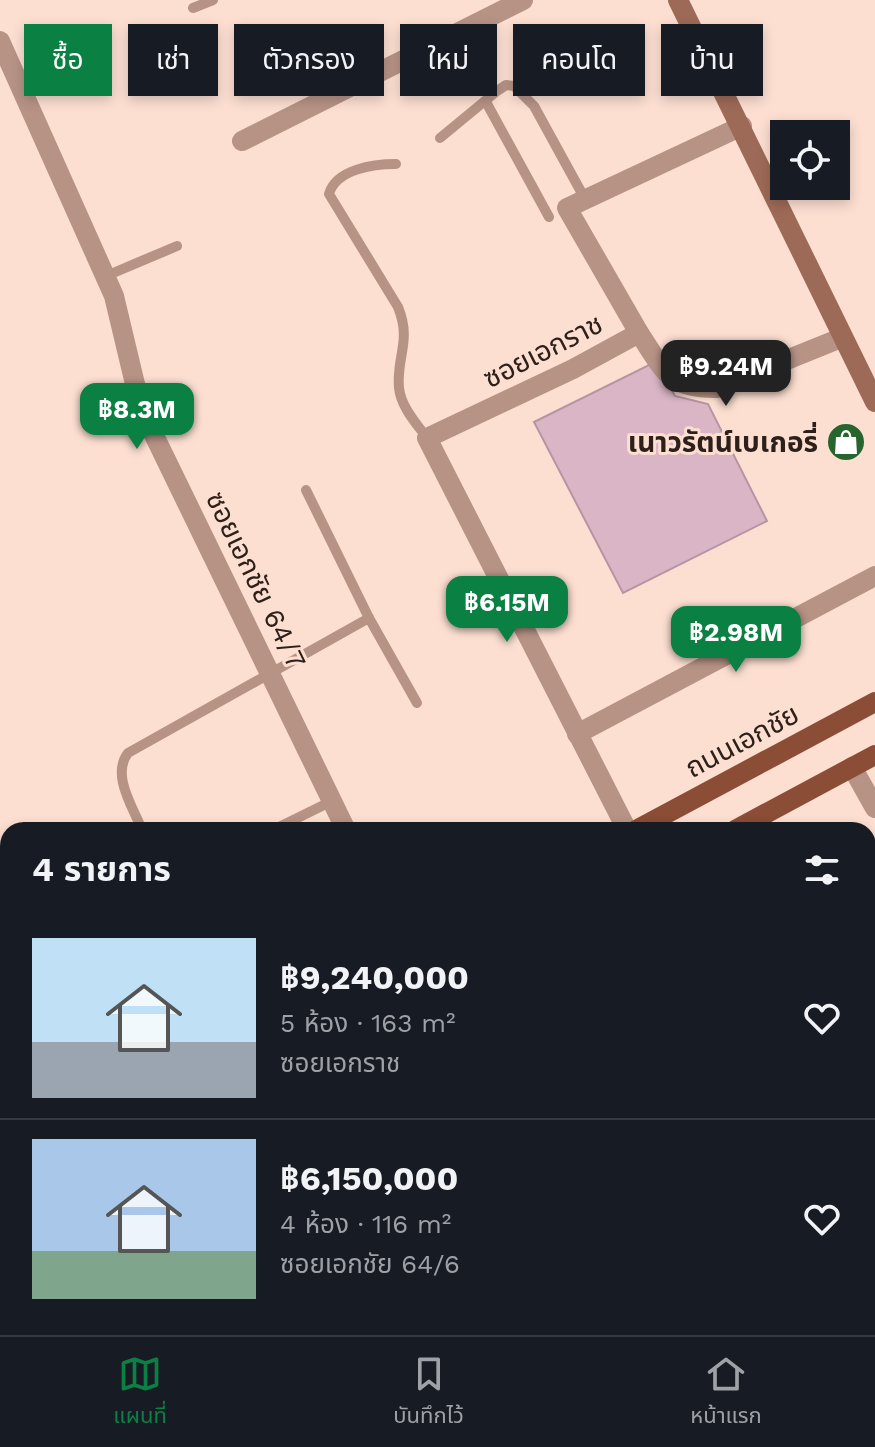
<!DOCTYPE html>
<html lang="th">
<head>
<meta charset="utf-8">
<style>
  :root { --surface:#171b24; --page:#20242c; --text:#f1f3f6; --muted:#9ea1a6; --line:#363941; --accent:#0b8043 }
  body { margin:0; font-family:"Work Sans","Noto Sans Thai",sans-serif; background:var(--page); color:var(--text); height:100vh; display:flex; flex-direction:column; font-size:30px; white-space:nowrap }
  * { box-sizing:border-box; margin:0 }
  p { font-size:26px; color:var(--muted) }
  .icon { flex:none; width:44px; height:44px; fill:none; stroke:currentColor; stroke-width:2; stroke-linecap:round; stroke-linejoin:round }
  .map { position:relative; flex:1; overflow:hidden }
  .details { position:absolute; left:0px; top:822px; width:876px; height:514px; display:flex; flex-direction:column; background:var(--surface); border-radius:24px 24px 0 0; box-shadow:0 4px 12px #0003 }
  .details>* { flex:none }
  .top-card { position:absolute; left:24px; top:24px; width:828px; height:72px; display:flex; gap:16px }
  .controls { position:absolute; left:770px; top:120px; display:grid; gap:16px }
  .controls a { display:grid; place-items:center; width:80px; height:80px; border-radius:0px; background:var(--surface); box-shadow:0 4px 12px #0003; font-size:40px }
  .price { position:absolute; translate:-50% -68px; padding:0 18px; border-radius:16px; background:var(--accent); color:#fff; font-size:26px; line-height:52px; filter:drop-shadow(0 2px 4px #0008) }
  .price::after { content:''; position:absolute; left:50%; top:48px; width:24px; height:18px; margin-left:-12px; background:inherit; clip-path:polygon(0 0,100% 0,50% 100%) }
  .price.current { background:#222; color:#fff }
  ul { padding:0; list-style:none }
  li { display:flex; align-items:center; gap:24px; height:200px; padding:0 32px }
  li+li { border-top:2px solid var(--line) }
  li span { display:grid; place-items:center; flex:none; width:224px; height:160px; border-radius:0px; color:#555 }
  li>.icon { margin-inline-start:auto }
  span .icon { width:96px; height:96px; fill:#fffc; stroke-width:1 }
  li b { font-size:34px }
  h2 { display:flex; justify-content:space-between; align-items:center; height:96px; padding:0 32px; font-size:34px }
  .pill { padding:0 28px; border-radius:0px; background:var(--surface); box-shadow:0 4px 12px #0003; font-size:28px; line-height:72px }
  .pill.current { background:var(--accent); color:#fff }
  .tabs { display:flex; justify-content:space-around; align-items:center; height:112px; border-top:2px solid var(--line); background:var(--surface); font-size:22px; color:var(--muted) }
  .tabs a { display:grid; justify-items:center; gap:4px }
  .tabs .current { color:var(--accent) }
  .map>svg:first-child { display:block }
  .building { fill:#d9b5c5; stroke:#b794a4; stroke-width:2 }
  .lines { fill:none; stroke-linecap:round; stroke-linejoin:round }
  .lane { stroke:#b79386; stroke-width:10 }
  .street { stroke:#b79386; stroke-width:20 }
  .secondary { stroke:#9e6a58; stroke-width:20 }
  .primary { stroke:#8b4d36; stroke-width:20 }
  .labels { text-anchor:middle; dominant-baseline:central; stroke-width:6; stroke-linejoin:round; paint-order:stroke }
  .street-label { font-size:28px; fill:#2d201a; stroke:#fcdfd1 }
  .poi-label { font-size:28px; font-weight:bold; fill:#2d201a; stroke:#fcdfd1; text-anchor:end }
</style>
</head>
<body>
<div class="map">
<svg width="875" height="1335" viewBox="0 0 875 1335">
  <rect width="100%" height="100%" fill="#fcdfd1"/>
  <polygon class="building" points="655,362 675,396 708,404 767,521 623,593 534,422"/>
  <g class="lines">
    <g class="lane">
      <polyline points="193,8 213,0"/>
      <polyline points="486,102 549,217"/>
      <polyline points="440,138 497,91 506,85 514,86 534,106 585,199"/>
      <path d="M396 164C374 164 336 169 329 194L398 307C412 341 396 357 399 388 401 407 416 423 427 438"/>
      <polyline points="106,276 177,246"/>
      <polyline points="369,618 417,703"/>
      <path d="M142 830C133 807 111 775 128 753L369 618 306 490"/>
      <polyline points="273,830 332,801"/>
      <polyline points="120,1328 124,1335"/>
    </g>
    <g class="street">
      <polyline points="0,41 114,296 135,384 152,431 346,830"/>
      <polyline points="242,141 523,0"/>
      <path d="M639 333C664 370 668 389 717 388L841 338"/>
      <polyline points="577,734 875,576"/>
      <polyline points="852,767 875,808"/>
      <polyline points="627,830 427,438 573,369 639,333 567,208 742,126"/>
      <polyline points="868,1050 875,1061"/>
      <polyline points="334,1328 338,1335"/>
      <polyline points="852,1328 856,1335"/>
    </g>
    <g class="secondary">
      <polyline points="678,0 875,402"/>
      <polyline points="596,1328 600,1335"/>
      <polyline points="650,1328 654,1335"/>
    </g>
    <g class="primary">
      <polyline points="636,830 875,702"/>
      <polyline points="735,830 875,755"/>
      <polyline points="0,1164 8,1160"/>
      <polyline points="0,1223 8,1218"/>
    </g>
  </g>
  <defs>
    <symbol id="shop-disc" viewBox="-11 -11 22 22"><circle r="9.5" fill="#26652d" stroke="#fcdfd1"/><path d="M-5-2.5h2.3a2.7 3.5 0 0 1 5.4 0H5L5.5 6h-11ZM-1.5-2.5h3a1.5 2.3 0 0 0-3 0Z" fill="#fff"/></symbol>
  </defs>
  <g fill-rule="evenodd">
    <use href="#shop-disc" x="824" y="420" width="44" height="44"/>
  </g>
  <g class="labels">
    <g class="street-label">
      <text transform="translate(543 351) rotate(-27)">ซอยเอกราช</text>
      <text transform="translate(256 580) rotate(64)">ซอยเอกชัย 64/7</text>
      <text transform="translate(742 741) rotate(-28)">ถนนเอกชัย</text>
    </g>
    <g class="poi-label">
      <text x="818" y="442">เนาวรัตน์เบเกอรี่</text>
    </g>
  </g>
</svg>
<div class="controls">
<a><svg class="icon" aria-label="locate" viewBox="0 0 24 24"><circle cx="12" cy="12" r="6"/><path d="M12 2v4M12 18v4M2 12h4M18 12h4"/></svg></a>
</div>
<b class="price current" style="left:726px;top:408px">฿9.24M</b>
<b class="price" style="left:137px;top:451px">฿8.3M</b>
<b class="price" style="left:507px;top:644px">฿6.15M</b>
<b class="price" style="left:736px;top:674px">฿2.98M</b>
<div class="top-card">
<a class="pill current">ซื้อ</a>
<a class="pill">เช่า</a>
<a class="pill">ตัวกรอง</a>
<a class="pill">ใหม่</a>
<a class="pill">คอนโด</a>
<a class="pill">บ้าน</a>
</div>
<section class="details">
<h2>4 รายการ<svg class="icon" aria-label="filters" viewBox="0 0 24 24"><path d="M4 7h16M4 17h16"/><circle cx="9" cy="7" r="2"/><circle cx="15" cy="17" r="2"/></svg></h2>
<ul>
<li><span style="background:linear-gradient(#bfe0f5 65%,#9aa5b1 0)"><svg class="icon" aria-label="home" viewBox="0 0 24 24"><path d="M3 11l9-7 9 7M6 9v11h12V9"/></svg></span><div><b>฿9,240,000</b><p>5 ห้อง · 163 m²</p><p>ซอยเอกราช</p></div><svg class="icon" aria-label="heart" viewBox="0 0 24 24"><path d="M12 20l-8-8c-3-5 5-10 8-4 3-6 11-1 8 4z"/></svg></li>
<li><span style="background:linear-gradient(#a9c7e8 70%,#7fa58c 0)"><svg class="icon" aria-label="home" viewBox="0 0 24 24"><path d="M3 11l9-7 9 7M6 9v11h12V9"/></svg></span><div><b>฿6,150,000</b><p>4 ห้อง · 116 m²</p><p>ซอยเอกชัย 64/6</p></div><svg class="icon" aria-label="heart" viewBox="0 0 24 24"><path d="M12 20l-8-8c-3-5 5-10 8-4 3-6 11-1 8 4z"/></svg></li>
</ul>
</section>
</div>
<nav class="tabs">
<a class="current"><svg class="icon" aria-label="map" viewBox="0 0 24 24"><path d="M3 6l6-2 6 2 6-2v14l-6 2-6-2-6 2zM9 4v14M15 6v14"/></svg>แผนที่</a>
<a><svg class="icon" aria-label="saved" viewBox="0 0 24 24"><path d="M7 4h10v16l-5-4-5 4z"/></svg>บันทึกไว้</a>
<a><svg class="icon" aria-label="home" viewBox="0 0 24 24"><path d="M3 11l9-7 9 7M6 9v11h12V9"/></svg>หน้าแรก</a>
</nav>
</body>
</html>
